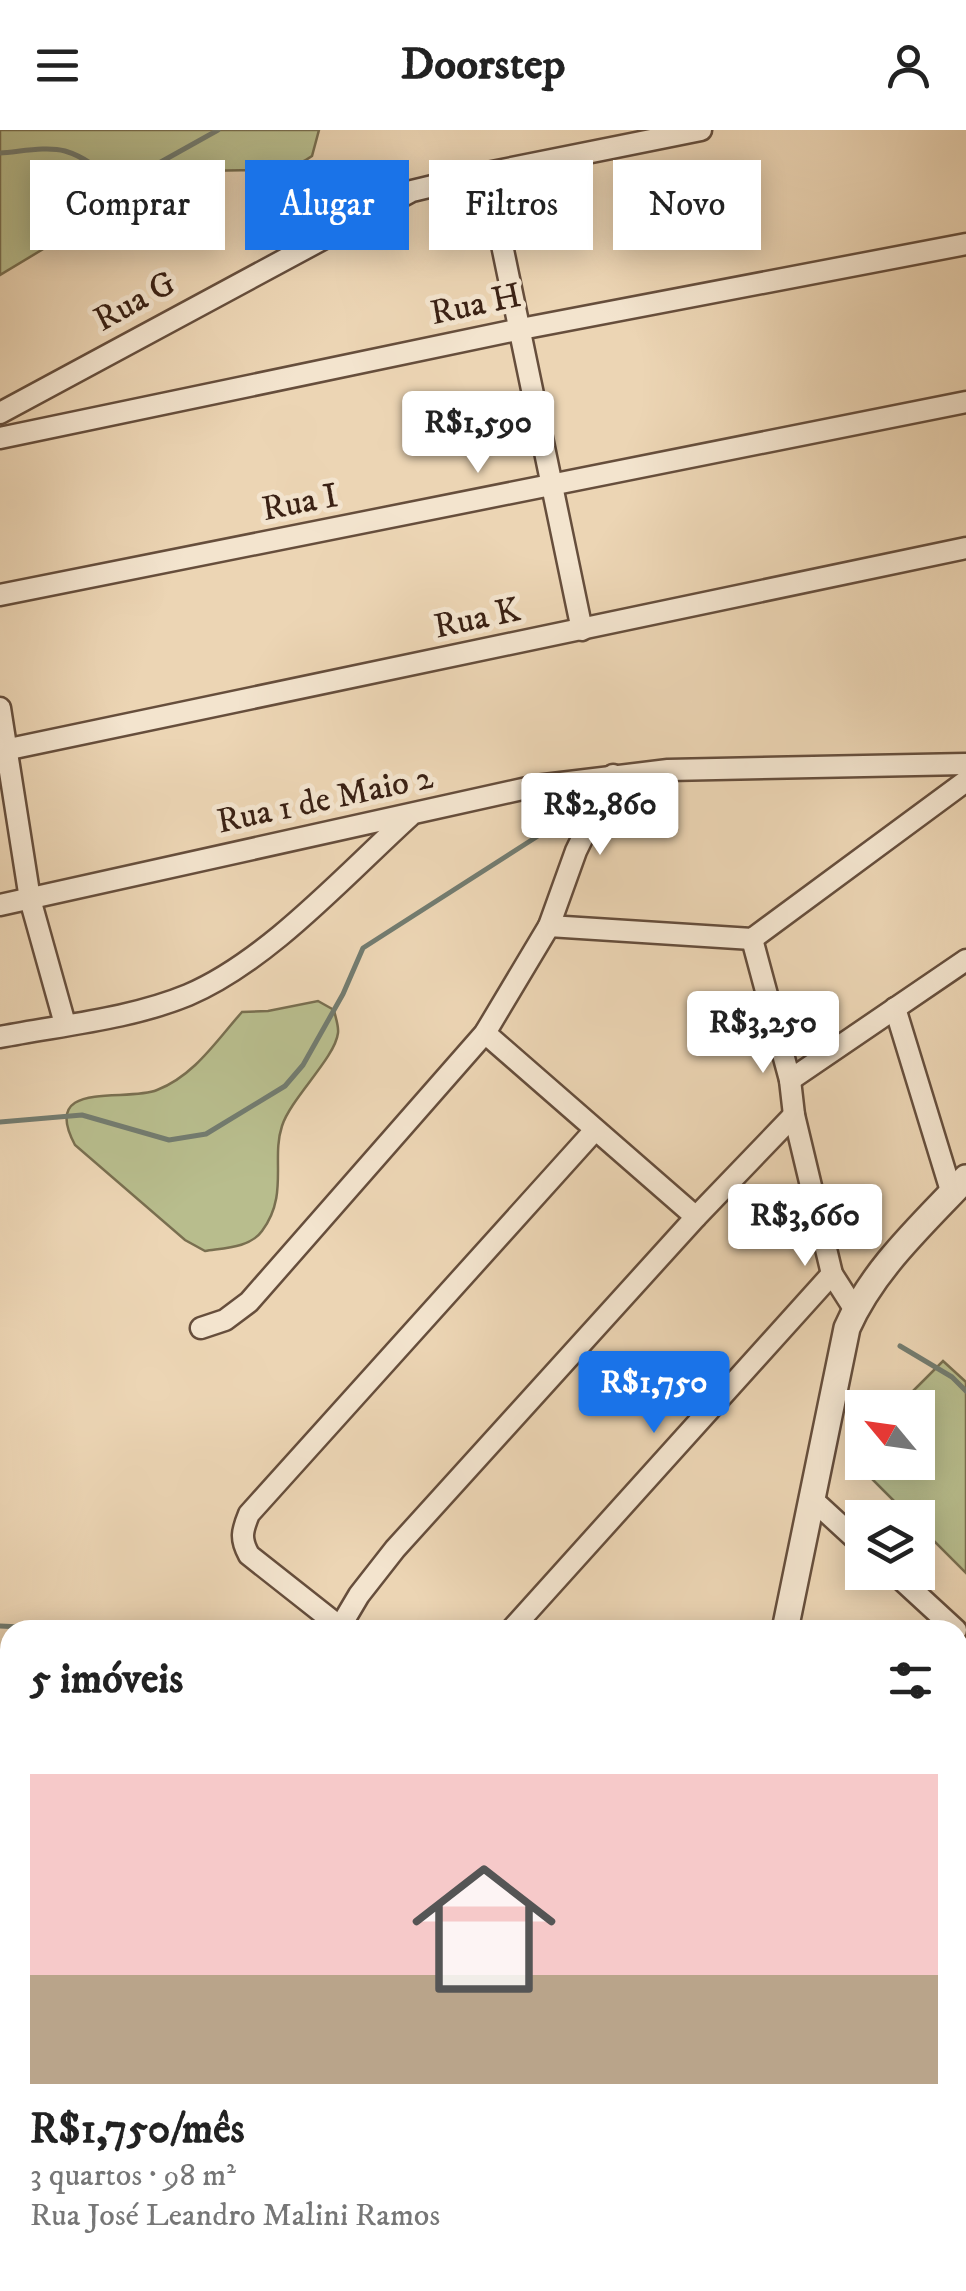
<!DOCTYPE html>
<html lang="pt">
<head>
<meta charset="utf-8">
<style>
  :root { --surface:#fff; --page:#f2f2f2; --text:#222; --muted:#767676; --line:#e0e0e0; --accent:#1a73e8 }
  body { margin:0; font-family:"IM FELL DW Pica",serif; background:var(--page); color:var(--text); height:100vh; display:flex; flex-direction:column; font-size:38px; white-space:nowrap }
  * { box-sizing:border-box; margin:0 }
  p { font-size:32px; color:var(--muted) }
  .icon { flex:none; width:55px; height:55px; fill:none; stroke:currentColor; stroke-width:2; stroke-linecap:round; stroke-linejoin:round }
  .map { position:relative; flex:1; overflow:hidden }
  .sheet { position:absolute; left:0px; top:1490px; width:968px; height:672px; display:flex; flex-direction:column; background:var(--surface); border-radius:30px 30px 0 0; box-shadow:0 5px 25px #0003 }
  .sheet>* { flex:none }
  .hud { position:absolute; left:30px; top:30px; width:908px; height:90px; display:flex; gap:20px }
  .needle { width:65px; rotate:299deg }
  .controls { position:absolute; left:845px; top:1260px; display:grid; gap:20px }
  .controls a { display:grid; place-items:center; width:90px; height:90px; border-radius:0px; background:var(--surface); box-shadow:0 5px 25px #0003; font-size:50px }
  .price { position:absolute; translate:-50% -85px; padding:0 22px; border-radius:10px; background:#fff; color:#222; font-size:32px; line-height:65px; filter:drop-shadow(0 2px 5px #0008) }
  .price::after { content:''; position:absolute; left:50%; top:60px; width:30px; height:22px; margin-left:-15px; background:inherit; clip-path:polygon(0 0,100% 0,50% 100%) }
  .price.current { background:var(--accent); color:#fff }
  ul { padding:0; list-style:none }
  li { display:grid; align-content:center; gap:20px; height:530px; padding:0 30px }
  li+li { border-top:2px solid var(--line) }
  li span { display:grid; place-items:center; height:310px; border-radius:0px; color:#555 }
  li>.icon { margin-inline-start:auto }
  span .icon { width:180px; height:180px; fill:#fffc; stroke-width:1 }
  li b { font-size:42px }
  h2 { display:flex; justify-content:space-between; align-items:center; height:120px; padding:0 30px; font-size:42px }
  .pill { padding:0 35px; border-radius:0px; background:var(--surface); box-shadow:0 5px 25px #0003; font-size:35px; line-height:90px }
  .pill.current { background:var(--accent); color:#fff }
  header { display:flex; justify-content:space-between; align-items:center; height:130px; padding:0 30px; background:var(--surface); font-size:45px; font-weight:700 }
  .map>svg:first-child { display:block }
  .green { fill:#b8bd8d; stroke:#796f50; stroke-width:2.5 }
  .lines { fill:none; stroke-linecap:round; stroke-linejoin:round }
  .stream { stroke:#737c70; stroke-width:5 }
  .minor-casing { stroke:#664e3c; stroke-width:25 }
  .tertiary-casing { stroke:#664e3c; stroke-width:30 }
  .minor { stroke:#f3e4ce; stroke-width:20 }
  .tertiary { stroke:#f3e4ce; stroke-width:25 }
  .labels { text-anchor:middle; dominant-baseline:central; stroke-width:10; stroke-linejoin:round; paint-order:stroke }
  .street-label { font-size:35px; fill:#3a2114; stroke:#f3e4ce }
</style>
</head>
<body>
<header><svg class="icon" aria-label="menu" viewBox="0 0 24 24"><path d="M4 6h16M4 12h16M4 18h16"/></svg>Doorstep<svg class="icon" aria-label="person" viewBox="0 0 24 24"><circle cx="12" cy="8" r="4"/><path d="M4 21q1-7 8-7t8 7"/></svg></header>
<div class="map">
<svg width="966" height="2161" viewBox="0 0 966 2161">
  <rect width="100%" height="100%" fill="#ecd5b4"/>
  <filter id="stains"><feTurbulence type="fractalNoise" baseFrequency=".002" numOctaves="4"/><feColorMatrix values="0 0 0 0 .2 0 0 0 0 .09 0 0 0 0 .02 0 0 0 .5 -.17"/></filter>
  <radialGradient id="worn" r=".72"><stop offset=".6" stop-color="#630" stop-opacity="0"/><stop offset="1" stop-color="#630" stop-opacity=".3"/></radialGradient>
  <g class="green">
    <path d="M0 0H319L312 26C278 51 237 33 199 45 173 53 162 65 133 65L0 145Z"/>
    <path d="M318 871 334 880C335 886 339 896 338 903 335 928 291 968 282 996 271 1029 289 1065 262 1101 250 1118 223 1118 205 1121L185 1110 75 1015C39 948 126 973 157 960 194 946 217 910 242 882L268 881Z"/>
    <polygon points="943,1231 966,1252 966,1443 918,1395 918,1388 910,1387 849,1326 862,1312 862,1332 918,1332 918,1278 897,1277"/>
    <polygon points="966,1952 966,2161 859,2161 860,2153 958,2152 958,1958"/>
    <polygon points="0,2076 10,2102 10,2152 24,2153 25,2161 0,2161"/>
  </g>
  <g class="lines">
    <g class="stream">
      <path d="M0 23C19 22 46 16 65 21 99 31 94 49 141 43L218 0"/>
      <polyline points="0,992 82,985 169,1010 206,1004 285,956 303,935 343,864 363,818 591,672"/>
      <polyline points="900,1216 952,1247 966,1261"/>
      <polyline points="0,1496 82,1500"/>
      <polyline points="482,2152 485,2161"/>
    </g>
    <defs>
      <g id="minor">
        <polyline points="487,43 582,500"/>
        <polyline points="0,283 412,61 487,43 701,0"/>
        <polyline points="0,308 521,199 966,114"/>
        <polyline points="0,465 966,272"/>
        <polyline points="0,578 30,769 65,894"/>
        <polyline points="0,621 966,418"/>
        <polyline points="0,775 536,656 668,640 966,634"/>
        <polyline points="549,796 752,809 966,651"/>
        <polyline points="752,809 790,950 794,985 832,1144 855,1180"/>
        <polyline points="895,878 952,1064"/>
        <polyline points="485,903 696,1087"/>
        <path d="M0 907C62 895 130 889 188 865 268 831 345 745 410 686"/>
        <polyline points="790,950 966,830"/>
        <polyline points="201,1198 225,1190 249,1172 485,903 549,796 576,721 613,645"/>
        <polyline points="812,1369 862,1415"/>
        <polyline points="893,1442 956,1500"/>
        <polyline points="340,1497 359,1465 395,1419 696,1087 794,985"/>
        <path d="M344 1500 249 1425C240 1409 242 1401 249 1384L595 1000"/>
        <polyline points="511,1500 832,1144"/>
        <polyline points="199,2152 205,2161"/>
        <polyline points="834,2161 835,2152"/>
      </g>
      <g id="tertiary">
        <path d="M785 1500 847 1198C873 1139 922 1095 966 1048"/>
        <polyline points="671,2161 672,2152"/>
      </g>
    </defs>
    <use href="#minor" class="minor-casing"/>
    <use href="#tertiary" class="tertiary-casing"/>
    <use href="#minor" class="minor"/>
    <use href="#tertiary" class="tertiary"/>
  </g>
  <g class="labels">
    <g class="street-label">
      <text transform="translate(135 172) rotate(-29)">Rua G</text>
      <text transform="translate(476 175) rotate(-12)">Rua H</text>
      <text transform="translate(300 373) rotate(-11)">Rua I</text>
      <text transform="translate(477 489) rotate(-12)">Rua K</text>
      <text transform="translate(325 670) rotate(-12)">Rua 1 de Maio 2</text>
    </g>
  </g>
  <rect width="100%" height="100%" filter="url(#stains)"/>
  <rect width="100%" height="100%" fill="url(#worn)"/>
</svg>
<div class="controls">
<a><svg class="needle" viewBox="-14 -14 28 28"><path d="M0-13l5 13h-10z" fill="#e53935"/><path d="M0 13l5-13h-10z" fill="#767676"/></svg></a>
<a><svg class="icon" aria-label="layers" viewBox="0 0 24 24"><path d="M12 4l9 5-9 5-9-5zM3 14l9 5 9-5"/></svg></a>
</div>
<b class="price" style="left:478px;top:346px">R$1,590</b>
<b class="price" style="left:600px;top:728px">R$2,860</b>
<b class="price" style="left:763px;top:946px">R$3,250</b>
<b class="price" style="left:805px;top:1139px">R$3,660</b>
<b class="price current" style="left:654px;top:1306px">R$1,750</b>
<div class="hud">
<a class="pill">Comprar</a>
<a class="pill current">Alugar</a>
<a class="pill">Filtros</a>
<a class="pill">Novo</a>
</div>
<section class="sheet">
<h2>5 imóveis<svg class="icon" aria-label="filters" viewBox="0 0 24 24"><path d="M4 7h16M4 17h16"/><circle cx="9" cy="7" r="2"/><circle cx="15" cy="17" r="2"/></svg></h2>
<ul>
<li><span style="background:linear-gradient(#f6c9c9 65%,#b9a48a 0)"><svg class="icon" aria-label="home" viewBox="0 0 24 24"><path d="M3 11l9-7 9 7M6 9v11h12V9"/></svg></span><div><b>R$1,750/mês</b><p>3 quartos · 98 m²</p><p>Rua José Leandro Malini Ramos</p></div></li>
</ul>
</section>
</div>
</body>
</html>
